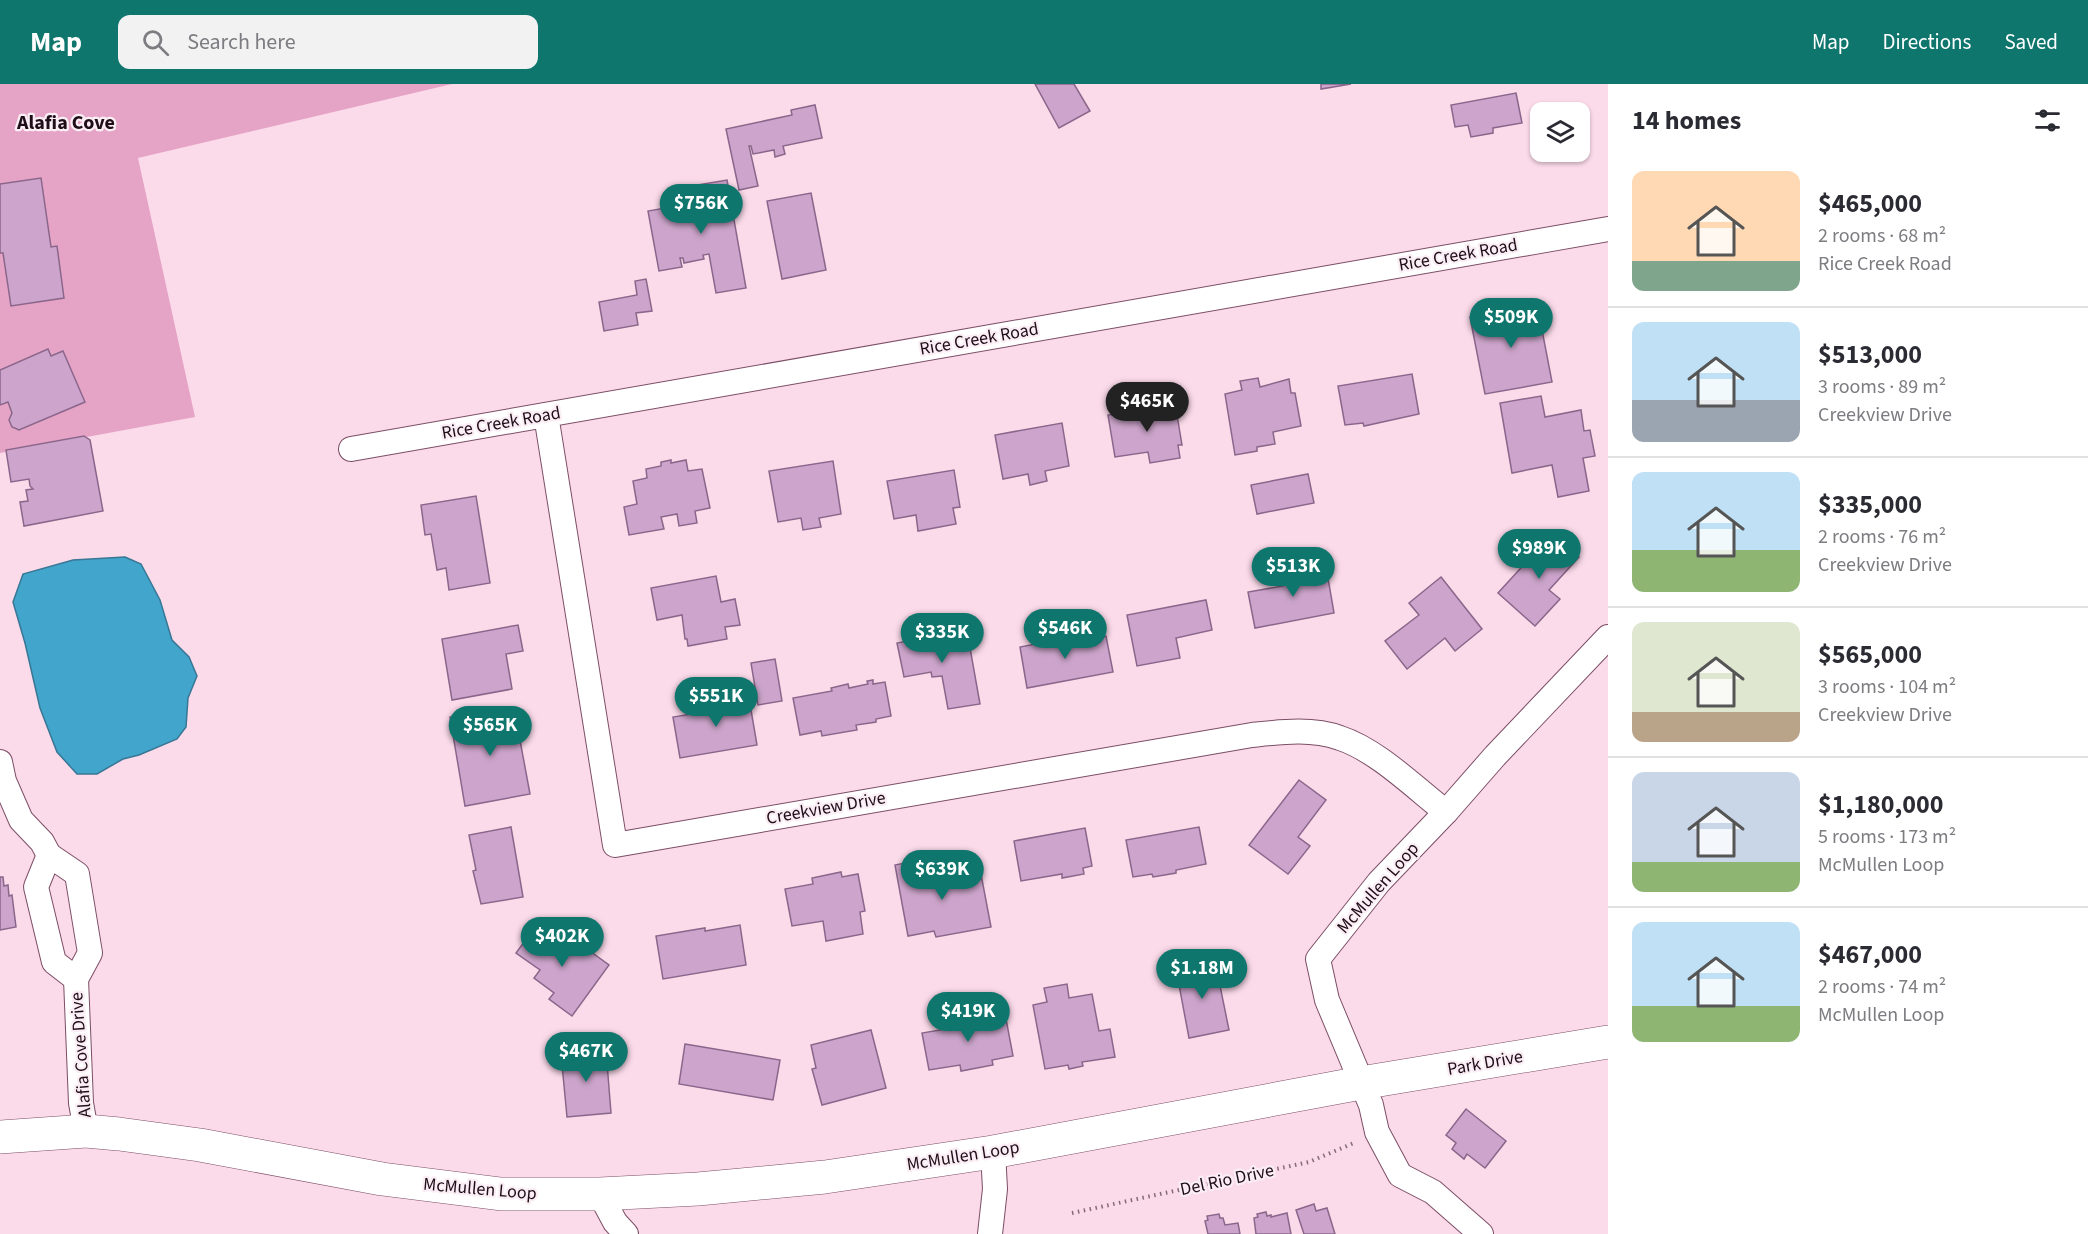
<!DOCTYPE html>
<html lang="en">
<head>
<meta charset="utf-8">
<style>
  :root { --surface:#fff; --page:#f2f2f3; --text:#2b2b33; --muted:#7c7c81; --line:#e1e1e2; --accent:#0f766e }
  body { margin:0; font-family:"Source Sans 3",sans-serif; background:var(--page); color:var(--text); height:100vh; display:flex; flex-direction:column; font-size:22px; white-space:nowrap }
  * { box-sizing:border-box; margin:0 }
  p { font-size:20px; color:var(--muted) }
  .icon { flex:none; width:33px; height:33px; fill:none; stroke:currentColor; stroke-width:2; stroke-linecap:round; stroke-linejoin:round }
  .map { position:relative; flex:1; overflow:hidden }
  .details { display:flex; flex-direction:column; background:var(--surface); width:480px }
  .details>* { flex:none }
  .tools { position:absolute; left:1530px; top:18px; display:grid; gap:12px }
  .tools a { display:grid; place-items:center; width:60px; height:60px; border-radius:12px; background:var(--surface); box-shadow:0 2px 4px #0004; font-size:30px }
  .price { position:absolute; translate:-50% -51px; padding:0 14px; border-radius:21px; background:var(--accent); color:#fff; font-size:20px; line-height:39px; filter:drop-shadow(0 2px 3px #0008) }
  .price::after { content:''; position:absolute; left:50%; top:36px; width:18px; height:14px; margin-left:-9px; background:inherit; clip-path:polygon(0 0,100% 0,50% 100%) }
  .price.active { background:#222; color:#fff }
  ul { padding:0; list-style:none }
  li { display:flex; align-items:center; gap:18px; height:150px; padding:0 24px }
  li+li { border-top:2px solid var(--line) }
  li span { display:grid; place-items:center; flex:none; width:168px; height:120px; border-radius:12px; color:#555 }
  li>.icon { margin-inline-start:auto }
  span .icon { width:72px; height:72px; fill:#fffc; stroke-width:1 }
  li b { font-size:26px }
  h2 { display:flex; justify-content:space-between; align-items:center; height:72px; padding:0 24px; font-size:26px }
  header { display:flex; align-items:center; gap:36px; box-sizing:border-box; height:84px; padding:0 30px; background:var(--accent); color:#fff }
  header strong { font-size:28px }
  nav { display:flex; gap:33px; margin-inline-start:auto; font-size:21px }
  .search { width:420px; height:54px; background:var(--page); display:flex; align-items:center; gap:15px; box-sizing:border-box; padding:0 21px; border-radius:12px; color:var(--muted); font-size:22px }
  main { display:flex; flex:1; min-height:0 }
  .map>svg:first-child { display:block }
  .green { fill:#e5a4c6 }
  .water { fill:#42a5cb; stroke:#387795; stroke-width:1.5 }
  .building { fill:#cda5cc; stroke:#8b668b; stroke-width:1.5 }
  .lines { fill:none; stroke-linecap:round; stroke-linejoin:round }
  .street-casing { stroke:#7c4e66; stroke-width:26 }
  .secondary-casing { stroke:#7c4e66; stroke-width:34 }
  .path { stroke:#846b78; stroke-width:4; stroke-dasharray:1.5 4.5; stroke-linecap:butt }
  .street { stroke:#fff; stroke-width:24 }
  .secondary { stroke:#fff; stroke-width:33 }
  .labels { text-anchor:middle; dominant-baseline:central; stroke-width:4.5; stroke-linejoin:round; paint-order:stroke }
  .street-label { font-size:18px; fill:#1f0d17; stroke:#faeef4 }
  .neighbourhood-label { font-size:20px; font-weight:bold; fill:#1f0d17; stroke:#faeef4 }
</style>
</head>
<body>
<header>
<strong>Map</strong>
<div class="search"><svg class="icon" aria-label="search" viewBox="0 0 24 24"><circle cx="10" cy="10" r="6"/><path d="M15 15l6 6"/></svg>Search here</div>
<nav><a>Map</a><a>Directions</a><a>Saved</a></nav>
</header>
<main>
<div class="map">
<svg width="1608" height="1150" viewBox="0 0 1608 1150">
  <rect width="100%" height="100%" fill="#fbdaea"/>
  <polygon class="green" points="0,0 452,0 138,74 195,333 0,369"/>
  <polygon class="water" points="125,473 141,480 160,516 172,556 189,573 197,592 188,614 186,643 177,655 139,671 123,675 97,690 77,690 57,668 40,624 25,559 13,518 23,490 73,476"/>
  <g class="building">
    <polygon points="1035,0 1074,0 1090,27 1059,44"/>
    <polygon points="1321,0 1351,0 1321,5"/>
    <polygon points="1516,9 1522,39 1493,44 1493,49 1471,53 1468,41 1455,43 1451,21"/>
    <polygon points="815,21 822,54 783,62 785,70 775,73 774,66 753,70 751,62 749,62 758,102 739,106 726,45 792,31 791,26"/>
    <polygon points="41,94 51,163 57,162 64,214 11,222 3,169 0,169 0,100"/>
    <polygon points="727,96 746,204 716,209 709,170 703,171 704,175 684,179 683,174 680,174 682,183 659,187 648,127 694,119 691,102"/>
    <polygon points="811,109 826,186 782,195 767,117"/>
    <polygon points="646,195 652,227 636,229 638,241 604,247 599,218 637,211 635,197"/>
    <polygon points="1537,220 1552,298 1485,310 1470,233"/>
    <polygon points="48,265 51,272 63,267 85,318 19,346 12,343 9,336 12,329 8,318 0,321 0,286"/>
    <polygon points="1412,290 1419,330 1364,342 1363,339 1345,341 1338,302"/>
    <polygon points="1258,294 1260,303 1289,295 1291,309 1295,309 1301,342 1273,348 1275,360 1257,363 1257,367 1235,371 1225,310 1242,306 1240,297"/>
    <polygon points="1541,312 1545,333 1581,326 1584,347 1590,346 1595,372 1583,374 1589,407 1558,413 1552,381 1512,389 1500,319"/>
    <polygon points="1175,319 1182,361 1178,361 1180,374 1150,379 1148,368 1115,373 1108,331"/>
    <polygon points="1062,339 1069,382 1045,387 1047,397 1030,401 1028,390 1003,395 995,351"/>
    <polygon points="84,352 90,356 103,427 24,442 20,418 28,417 26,406 33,405 30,402 29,395 11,398 6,366"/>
    <polygon points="671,376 671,379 686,376 688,387 702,385 710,424 695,427 697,439 679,442 677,430 661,433 664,445 629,451 624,423 637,420 633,397 647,394 646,385 661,382 661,378"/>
    <polygon points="833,377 841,430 819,434 821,443 803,446 801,434 778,438 769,387"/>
    <polygon points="954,386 960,423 953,424 956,440 918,447 916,431 894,435 887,397"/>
    <polygon points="1308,390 1314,419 1257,430 1251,401"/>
    <polygon points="476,412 490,499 449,506 446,484 437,486 431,450 425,451 421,421"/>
    <polygon points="1553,449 1579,473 1549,506 1560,515 1535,542 1498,509"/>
    <polygon points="1320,479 1322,495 1328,494 1334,529 1255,544 1248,508 1283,502 1279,486"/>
    <polygon points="716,492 721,518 735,515 740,541 725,543 727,555 688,562 687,555 685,555 682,531 657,536 651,504"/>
    <polygon points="1441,493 1482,545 1455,567 1445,554 1407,585 1385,557 1419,531 1409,519"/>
    <polygon points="1206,516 1212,546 1176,554 1180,574 1137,582 1127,531"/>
    <polygon points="518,541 523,567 506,570 512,605 452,616 442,555"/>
    <polygon points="921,541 924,554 967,547 980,620 948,625 942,592 932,593 931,588 904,593 897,559 908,557 906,544"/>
    <polygon points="1076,550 1077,557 1106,552 1113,588 1027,604 1020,563 1051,557 1051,554"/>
    <polygon points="775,575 782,617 758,621 751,579"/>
    <polygon points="873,596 873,600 885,598 891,632 876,635 876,638 856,641 857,646 822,652 821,647 800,651 793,614 832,607 831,604 848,600 849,604 868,600 867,597"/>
    <polygon points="745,609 747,621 750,620 757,661 680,674 673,633 710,627 708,616"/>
    <polygon points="514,624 530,710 465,722 450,633 476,628 476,631"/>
    <polygon points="1299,696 1326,716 1298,753 1310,762 1288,790 1249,761"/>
    <polygon points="511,743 523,813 481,820 473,787 476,786 469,751"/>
    <polygon points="1199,743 1206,780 1176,786 1176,789 1153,793 1152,790 1133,793 1126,756"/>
    <polygon points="1085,744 1092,782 1083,784 1084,790 1062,794 1062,790 1021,797 1014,757"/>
    <polygon points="925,775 929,795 980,785 991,843 936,853 934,847 908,852 895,781"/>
    <polygon points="841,788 842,793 858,790 865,827 860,828 863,850 826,857 823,837 792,842 785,805 813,800 812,794"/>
    <polygon points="0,793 3,793 4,802 8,801 9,812 12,811 16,843 0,846"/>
    <polygon points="538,839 575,866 580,860 609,881 572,932 549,915 554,909 534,894 540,886 516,869"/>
    <polygon points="740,841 746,881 663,895 656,852 705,844 705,847"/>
    <polygon points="1215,877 1229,946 1189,954 1176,885"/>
    <polygon points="1067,900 1069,914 1092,910 1099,947 1110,945 1115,973 1082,978 1083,982 1069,985 1068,981 1045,985 1033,921 1047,918 1044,904"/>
    <polygon points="978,925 981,940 1006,935 1013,972 992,976 993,981 961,987 960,981 929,986 922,949 952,944 949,930"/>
    <polygon points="871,946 886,1004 822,1021 812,985 816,984 811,961"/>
    <polygon points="685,960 780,976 773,1016 679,1000"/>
    <polygon points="606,966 611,1029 567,1033 561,970"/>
    <polygon points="1466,1025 1506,1057 1485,1084 1467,1070 1464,1075 1452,1065 1456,1059 1446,1051"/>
    <polygon points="1314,1120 1316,1127 1327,1124 1335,1150 1304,1150 1296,1126"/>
    <polygon points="1266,1128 1267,1132 1271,1131 1271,1133 1287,1129 1291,1150 1256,1150 1254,1134 1258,1133 1257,1130"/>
    <polygon points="1219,1130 1220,1134 1223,1134 1225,1141 1238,1139 1240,1150 1208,1150 1205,1137 1208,1136 1207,1132"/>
  </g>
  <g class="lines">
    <defs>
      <g id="street">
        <path d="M546 331 615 761 1252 651C1281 648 1312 644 1340 654 1377 666 1415 704 1446 728"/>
        <polyline points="351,365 1608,145"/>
        <polyline points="0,678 4,697 21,736 42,758 49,771 77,790 90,869 76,895 81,1019 86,1047"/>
        <polyline points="49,771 36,803 54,878 76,895"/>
        <polyline points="600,1110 615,1138 626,1150"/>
        <polyline points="990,1150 995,1105 993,1068"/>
        <polyline points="1481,1150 1433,1108 1400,1091 1377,1048 1371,1021 1327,916 1318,875 1379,798 1446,728 1495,672 1608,553"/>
      </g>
      <polyline id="secondary" points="0,1053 86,1047 119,1050 200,1061 382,1095 501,1110 600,1110 698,1105 825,1093 993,1068 1361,999 1608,958"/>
    </defs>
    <use href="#street" class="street-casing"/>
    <use href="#secondary" class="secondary-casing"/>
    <polyline class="path" points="1072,1129 1309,1078 1354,1059"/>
    <use href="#street" class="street"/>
    <use href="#secondary" class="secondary"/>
  </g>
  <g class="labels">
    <g class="street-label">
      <text transform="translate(1458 171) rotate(-10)">Rice Creek Road</text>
      <text transform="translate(979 255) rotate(-10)">Rice Creek Road</text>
      <text transform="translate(501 339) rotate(-10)">Rice Creek Road</text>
      <text transform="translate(826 724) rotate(-10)">Creekview Drive</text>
      <text transform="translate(1378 804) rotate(-49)">McMullen Loop</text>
      <text transform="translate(81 971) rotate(-94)">Alafia Cove Drive</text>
      <text transform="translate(1485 979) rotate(-10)">Park Drive</text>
      <text transform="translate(963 1072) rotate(-9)">McMullen Loop</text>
      <text transform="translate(1227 1096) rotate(-12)">Del Rio Drive</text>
      <text transform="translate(480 1105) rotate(5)">McMullen Loop</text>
    </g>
    <g class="neighbourhood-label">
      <text x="66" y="39">Alafia Cove</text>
    </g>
  </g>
</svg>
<div class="tools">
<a><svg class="icon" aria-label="layers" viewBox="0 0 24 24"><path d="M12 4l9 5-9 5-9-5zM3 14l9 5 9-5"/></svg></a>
</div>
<b class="price" style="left:701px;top:151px">$756K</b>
<b class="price" style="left:1511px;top:265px">$509K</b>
<b class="price active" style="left:1147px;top:349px">$465K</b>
<b class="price" style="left:1539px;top:496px">$989K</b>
<b class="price" style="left:1293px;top:514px">$513K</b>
<b class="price" style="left:1065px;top:576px">$546K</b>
<b class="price" style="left:942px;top:580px">$335K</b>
<b class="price" style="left:716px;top:644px">$551K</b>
<b class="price" style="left:490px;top:673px">$565K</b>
<b class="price" style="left:942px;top:817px">$639K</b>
<b class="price" style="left:562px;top:884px">$402K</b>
<b class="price" style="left:1202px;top:916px">$1.18M</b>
<b class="price" style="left:968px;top:959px">$419K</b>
<b class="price" style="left:586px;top:999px">$467K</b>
</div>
<section class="details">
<h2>14 homes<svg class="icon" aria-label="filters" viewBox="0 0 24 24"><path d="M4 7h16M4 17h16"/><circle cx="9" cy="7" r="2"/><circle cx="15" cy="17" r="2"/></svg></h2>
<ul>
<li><span style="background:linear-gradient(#ffd9b3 75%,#7fa58c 0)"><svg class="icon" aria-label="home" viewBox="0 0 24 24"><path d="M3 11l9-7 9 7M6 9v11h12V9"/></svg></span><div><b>$465,000</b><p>2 rooms · 68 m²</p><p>Rice Creek Road</p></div></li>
<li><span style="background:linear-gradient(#bfe0f5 65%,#9aa5b1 0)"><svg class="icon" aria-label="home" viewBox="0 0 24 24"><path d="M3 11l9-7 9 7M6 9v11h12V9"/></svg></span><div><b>$513,000</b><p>3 rooms · 89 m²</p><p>Creekview Drive</p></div></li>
<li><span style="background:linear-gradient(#bfe0f5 65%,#8fb573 0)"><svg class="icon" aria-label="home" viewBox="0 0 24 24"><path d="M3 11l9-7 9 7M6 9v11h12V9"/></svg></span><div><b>$335,000</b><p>2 rooms · 76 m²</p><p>Creekview Drive</p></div></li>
<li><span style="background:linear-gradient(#dfe7d0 75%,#b9a48a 0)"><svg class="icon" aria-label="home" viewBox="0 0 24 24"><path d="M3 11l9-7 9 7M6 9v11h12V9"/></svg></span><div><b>$565,000</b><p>3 rooms · 104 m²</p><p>Creekview Drive</p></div></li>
<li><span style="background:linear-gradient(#c9d6e8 75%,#8fb573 0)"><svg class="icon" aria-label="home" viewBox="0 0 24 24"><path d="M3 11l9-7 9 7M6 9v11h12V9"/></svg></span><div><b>$1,180,000</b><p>5 rooms · 173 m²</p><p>McMullen Loop</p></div></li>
<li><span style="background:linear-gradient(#bfe0f5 70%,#8fb573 0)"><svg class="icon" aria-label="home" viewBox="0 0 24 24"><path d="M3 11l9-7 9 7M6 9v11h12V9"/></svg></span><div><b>$467,000</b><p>2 rooms · 74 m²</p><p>McMullen Loop</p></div></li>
</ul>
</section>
</main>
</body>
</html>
